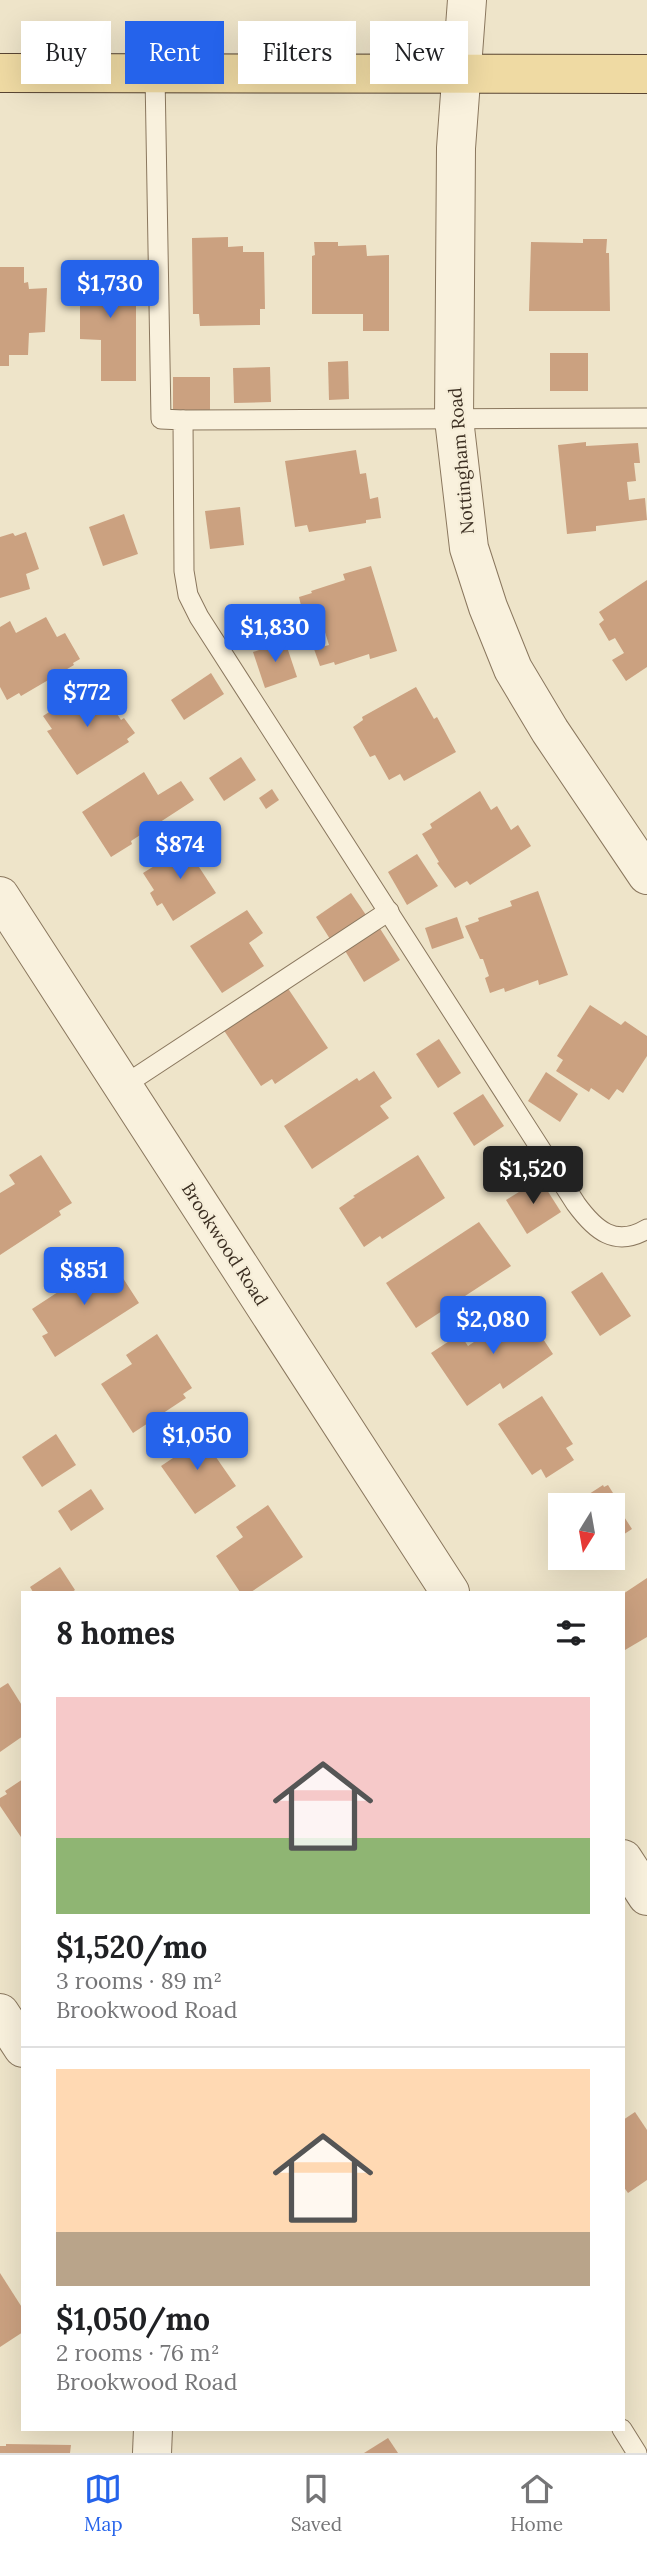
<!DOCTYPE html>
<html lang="en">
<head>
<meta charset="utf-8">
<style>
  :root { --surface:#fff; --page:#f2f2f2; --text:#202124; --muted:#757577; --line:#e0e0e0; --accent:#2563eb }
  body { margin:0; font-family:Lora,serif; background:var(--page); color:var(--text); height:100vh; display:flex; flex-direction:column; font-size:26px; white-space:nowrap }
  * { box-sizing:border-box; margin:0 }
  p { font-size:23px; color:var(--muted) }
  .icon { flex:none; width:38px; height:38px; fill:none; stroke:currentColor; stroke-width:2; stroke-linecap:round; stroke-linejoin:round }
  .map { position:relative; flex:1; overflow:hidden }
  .panel { position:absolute; left:21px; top:1591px; width:604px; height:840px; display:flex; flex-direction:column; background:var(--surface); border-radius:0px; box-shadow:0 7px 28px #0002 }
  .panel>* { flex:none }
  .guide { position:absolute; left:21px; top:21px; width:606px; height:63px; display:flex; gap:14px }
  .needle { width:46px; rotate:191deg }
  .controls { position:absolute; left:548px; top:1493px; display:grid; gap:14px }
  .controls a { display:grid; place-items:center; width:77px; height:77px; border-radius:0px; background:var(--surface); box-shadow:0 7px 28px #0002; font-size:35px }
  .price { position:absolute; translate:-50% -60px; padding:0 16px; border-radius:7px; background:var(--accent); color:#fff; font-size:23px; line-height:46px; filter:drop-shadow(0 2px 4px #0008) }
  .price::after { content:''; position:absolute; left:50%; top:42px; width:21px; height:16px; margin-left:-10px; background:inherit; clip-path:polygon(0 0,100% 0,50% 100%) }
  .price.active { background:#222; color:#fff }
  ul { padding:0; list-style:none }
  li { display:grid; align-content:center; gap:14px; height:371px; padding:0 35px }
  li+li { border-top:2px solid var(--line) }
  li span { display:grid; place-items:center; height:217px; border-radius:0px; color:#555 }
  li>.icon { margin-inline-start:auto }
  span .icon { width:126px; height:126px; fill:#fffc; stroke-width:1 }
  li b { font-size:30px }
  h2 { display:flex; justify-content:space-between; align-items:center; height:84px; padding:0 35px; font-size:30px }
  .tag { padding:0 24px; border-radius:0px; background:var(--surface); box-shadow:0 7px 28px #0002; font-size:24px; line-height:63px }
  .tag.active { background:var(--accent); color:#fff }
  .tab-bar { display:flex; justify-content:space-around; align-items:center; height:98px; border-top:2px solid var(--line); background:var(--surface); font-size:19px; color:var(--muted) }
  .tab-bar a { display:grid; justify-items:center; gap:4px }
  .tab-bar .active { color:var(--accent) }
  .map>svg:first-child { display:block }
  .building { fill:#cba180 }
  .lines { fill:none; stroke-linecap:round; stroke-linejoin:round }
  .lane-casing { stroke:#8a775e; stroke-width:21 }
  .street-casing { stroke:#8a775e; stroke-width:40 }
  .primary-casing { stroke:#594532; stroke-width:40 }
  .lane { stroke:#f9f1dd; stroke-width:19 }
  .street { stroke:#f9f1dd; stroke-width:38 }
  .primary { stroke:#efdaa3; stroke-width:38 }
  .labels { text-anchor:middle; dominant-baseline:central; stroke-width:5; stroke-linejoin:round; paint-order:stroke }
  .street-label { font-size:18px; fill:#3b2e21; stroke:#f6eed9 }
</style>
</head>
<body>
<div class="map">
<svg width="647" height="2453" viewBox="0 0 647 2453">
  <rect width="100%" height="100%" fill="#eee4c9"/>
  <g class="building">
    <polygon points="228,237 228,247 243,246 243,252 264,252 265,309 260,309 260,325 200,326 199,314 193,314 192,238"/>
    <polygon points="583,239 607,239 606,253 609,253 610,311 529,311 531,242 583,243"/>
    <polygon points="314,242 338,242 338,246 366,245 367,256 389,255 389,331 363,331 363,314 312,314 312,256 315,255"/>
    <polygon points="119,264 119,287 136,287 136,381 101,381 101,340 80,339 80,265"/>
    <polygon points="0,267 24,267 24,283 28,282 29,289 47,288 45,332 29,333 28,355 9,355 9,366 0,366"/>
    <rect x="550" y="353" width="38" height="38"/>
    <polygon points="348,361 349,399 329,400 328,362"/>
    <polygon points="270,367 271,402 234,403 233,368"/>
    <rect x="173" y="377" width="37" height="35"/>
    <polygon points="586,442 586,446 638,443 640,463 634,463 636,481 627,482 629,500 645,498 647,520 596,526 596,531 567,534 558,445"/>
    <polygon points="356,450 360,474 366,473 370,499 378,497 381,518 366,520 366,523 309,532 307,525 295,527 285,461"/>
    <polygon points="240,507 244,545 210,549 205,511"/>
    <polygon points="124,514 138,554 103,566 89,527"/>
    <polygon points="26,532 39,569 26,574 30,589 0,598 0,537 13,533 15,536"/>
    <polygon points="371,566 397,651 370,659 369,654 335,665 334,662 320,666 314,649 329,645 318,610 303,614 299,597 312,593 311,591 345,580 343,574"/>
    <polygon points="647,580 647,667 626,681 612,660 624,653 615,638 609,641 599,624 604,620 599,612"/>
    <polygon points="266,605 276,639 243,649 233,615"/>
    <polygon points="46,617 57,637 65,633 80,659 73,663 74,665 21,696 19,693 7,700 0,687 0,627 10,621 16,633"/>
    <polygon points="285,641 297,677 265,688 253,652"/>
    <polygon points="211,673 224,694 184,720 171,700"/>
    <polygon points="96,682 121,720 124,718 135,733 127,739 129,742 77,775 47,731 52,729 43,716"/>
    <polygon points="416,687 434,719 437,717 456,752 404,781 400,774 389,780 375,755 370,757 353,727 363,720 362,717"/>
    <polygon points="241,757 256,780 224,801 209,778"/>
    <polygon points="144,772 158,795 181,781 194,800 131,841 132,844 111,857 82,812"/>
    <polygon points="272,789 279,800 266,809 259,798"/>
    <polygon points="480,791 491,810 497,806 511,830 518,825 531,846 470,885 467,881 455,888 437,863 439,862 422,834 432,828 430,824"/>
    <polygon points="197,842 209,860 199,867 216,893 173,921 162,903 157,906 150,893 154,890 143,873 185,847 187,848"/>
    <polygon points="417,854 438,886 407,905 388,872"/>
    <polygon points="538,891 568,975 539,985 538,980 505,992 504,988 490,993 485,978 489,976 483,959 480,959 465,926 479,921 478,918 512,906 510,901"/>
    <polygon points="351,893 366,915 330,939 316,917"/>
    <polygon points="247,910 263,933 249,943 264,966 222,993 190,946"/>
    <polygon points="457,917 464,938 432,949 425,928"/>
    <polygon points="379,927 400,960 364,982 344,949"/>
    <polygon points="285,984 328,1048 275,1084 272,1079 261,1086 223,1029"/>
    <polygon points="590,1005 621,1025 625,1021 647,1036 647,1056 623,1093 617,1089 609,1100 591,1088 589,1092 556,1071 563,1060 557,1056"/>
    <polygon points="439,1039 461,1073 438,1088 416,1054"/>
    <polygon points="374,1071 392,1098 380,1106 389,1118 312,1169 284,1126 357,1078 359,1081"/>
    <polygon points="546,1072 578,1094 560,1122 528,1101"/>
    <polygon points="483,1094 504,1126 474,1146 453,1113"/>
    <polygon points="41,1155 72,1203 59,1211 61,1215 0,1255 0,1193 15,1184 9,1175"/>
    <polygon points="418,1155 445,1198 382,1239 380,1236 364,1247 339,1208 355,1197 353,1196"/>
    <polygon points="540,1179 561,1212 527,1234 506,1200"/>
    <polygon points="479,1222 511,1266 416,1328 386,1283"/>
    <polygon points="110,1258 139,1303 55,1357 42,1336 48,1333 32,1309"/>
    <polygon points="602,1272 631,1316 600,1336 571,1292"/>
    <polygon points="520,1304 553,1354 503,1389 500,1383 467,1406 431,1353 460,1334 468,1346 502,1323 497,1314 511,1305 513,1308"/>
    <polygon points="157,1334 192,1388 183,1394 186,1398 133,1433 101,1384 132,1364 126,1355"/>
    <polygon points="542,1396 573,1444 566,1448 574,1460 546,1478 541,1469 532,1475 498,1424"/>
    <polygon points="195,1427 236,1486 195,1514 161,1466 179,1454 172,1443"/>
    <polygon points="56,1434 76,1465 42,1487 22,1457"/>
    <polygon points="603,1485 604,1487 608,1485 613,1493 610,1495 632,1529 612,1542 612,1505 572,1505"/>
    <polygon points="91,1489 104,1509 71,1531 58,1511"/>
    <polygon points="268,1505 303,1557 251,1592 240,1592 216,1556 243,1537 236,1527"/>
    <polygon points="60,1567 75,1590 72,1592 33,1592 30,1587"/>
    <polygon points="647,1578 647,1637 625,1650 623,1646 623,1594"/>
    <polygon points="8,1683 23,1707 23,1736 0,1752 0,1688"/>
    <polygon points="23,1779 23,1840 0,1806 0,1798 7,1794 5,1791"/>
    <polygon points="635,2112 647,2130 647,2180 628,2193 623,2186 623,2120"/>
    <polygon points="0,2273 23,2309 23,2332 0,2347"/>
    <polygon points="388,2438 398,2453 364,2453"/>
    <polygon points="6,2444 71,2445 70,2453 0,2453 0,2446 6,2446"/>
  </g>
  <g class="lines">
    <defs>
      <g id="lane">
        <path d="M155 75 161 419 183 420 184 571 188 595 199 617 576 1204C595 1230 615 1248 647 1229"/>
        <polyline points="183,420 647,418"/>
        <polyline points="123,1086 389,911"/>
        <polyline points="622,2429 637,2453"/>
      </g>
      <g id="street">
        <polyline points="467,0 456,148 454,419 469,548 488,607 513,669 550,731 647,875"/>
        <polyline points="0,896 450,1592"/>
        <polyline points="623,1859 647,1896"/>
        <polyline points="0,2013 23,2048"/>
        <polyline points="152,2453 153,2429"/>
      </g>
      <polyline id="primary" points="0,73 647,74"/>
    </defs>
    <use href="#lane" class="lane-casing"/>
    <use href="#street" class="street-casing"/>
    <use href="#primary" class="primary-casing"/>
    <use href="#lane" class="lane"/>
    <use href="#street" class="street"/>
    <use href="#primary" class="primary"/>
  </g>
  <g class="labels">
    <g class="street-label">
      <text transform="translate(461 461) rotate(-95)">Nottingham Road</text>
      <text transform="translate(225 1244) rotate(57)">Brookwood Road</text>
    </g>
  </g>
</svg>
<div class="controls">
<a><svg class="needle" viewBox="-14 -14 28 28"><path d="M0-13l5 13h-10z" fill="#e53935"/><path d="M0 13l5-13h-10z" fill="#757577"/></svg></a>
</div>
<b class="price" style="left:110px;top:320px">$1,730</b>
<b class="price" style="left:275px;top:664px">$1,830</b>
<b class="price" style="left:87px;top:729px">$772</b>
<b class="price" style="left:180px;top:881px">$874</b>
<b class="price active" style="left:533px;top:1206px">$1,520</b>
<b class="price" style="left:84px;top:1307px">$851</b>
<b class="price" style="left:493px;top:1356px">$2,080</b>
<b class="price" style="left:197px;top:1472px">$1,050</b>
<div class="guide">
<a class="tag">Buy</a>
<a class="tag active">Rent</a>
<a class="tag">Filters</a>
<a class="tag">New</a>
</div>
<section class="panel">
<h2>8 homes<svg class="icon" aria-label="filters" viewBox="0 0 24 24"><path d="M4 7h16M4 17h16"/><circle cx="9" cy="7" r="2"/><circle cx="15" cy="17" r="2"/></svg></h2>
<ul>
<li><span style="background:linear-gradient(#f6c9c9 65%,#8fb573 0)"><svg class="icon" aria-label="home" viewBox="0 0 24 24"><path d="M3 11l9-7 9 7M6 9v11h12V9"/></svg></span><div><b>$1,520/mo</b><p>3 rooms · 89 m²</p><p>Brookwood Road</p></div></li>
<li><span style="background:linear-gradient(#ffd9b3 75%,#b9a48a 0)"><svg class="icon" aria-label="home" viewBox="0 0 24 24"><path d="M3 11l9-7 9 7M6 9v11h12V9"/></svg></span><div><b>$1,050/mo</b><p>2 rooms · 76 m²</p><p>Brookwood Road</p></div></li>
</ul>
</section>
</div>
<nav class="tab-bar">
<a class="active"><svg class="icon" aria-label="map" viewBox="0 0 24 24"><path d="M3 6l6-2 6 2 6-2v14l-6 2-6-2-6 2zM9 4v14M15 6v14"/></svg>Map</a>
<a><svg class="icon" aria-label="saved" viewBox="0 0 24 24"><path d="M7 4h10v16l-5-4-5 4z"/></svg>Saved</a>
<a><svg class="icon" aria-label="home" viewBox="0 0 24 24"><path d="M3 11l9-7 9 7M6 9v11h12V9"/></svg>Home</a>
</nav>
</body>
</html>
